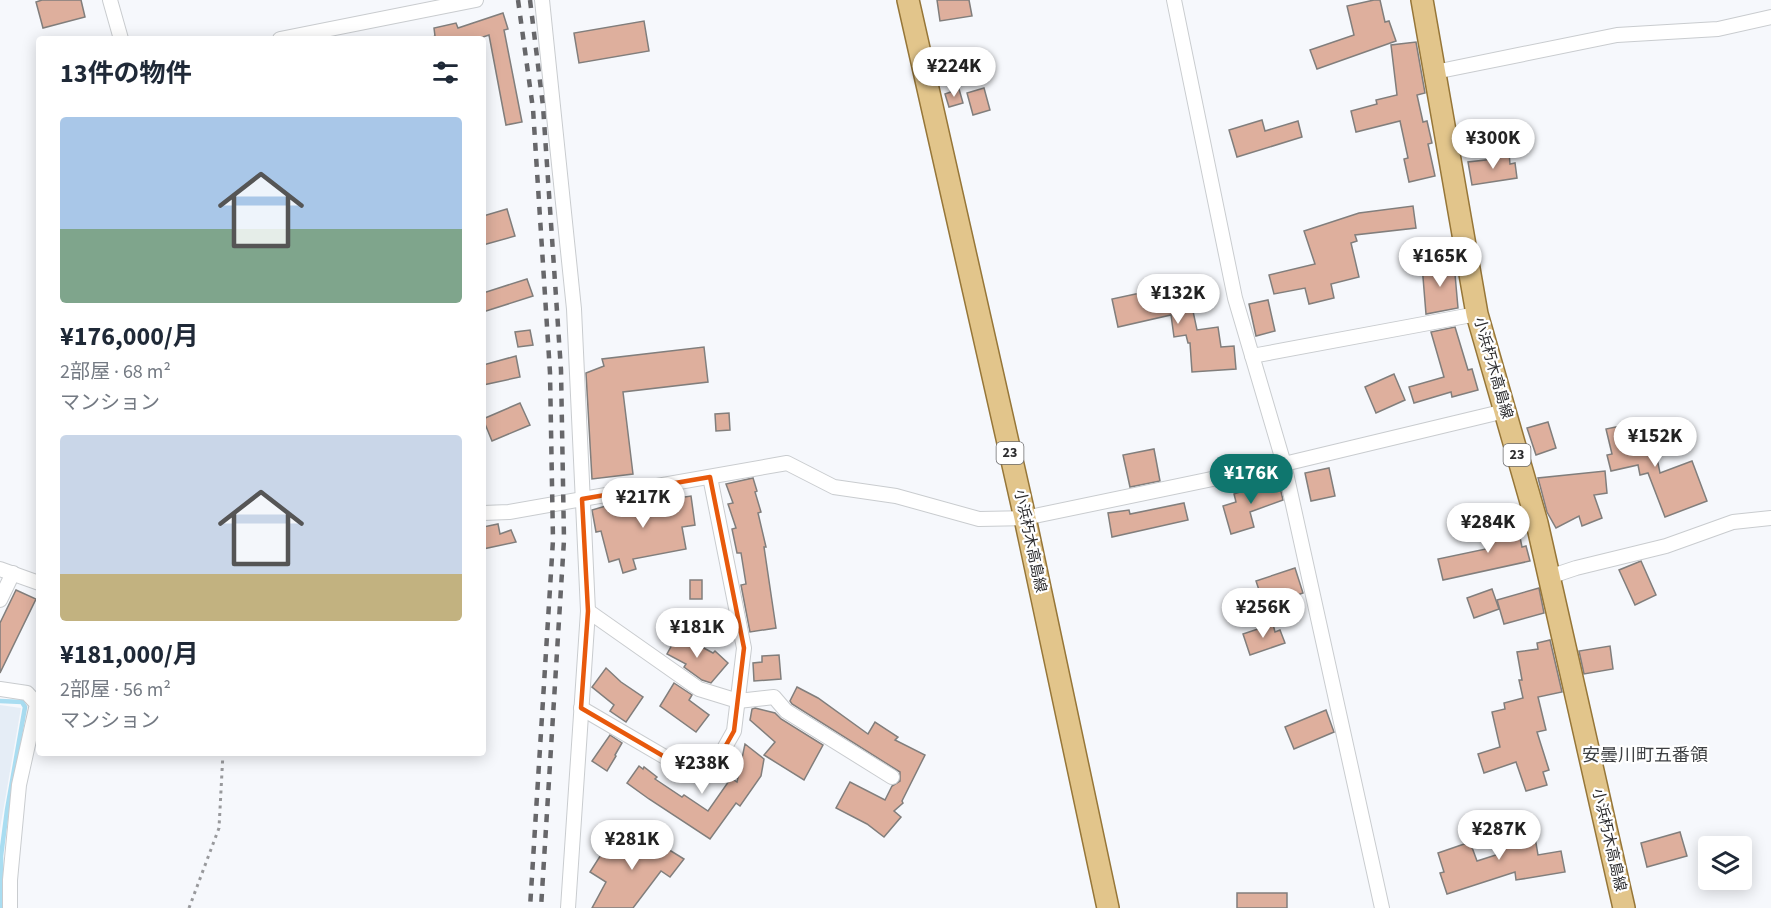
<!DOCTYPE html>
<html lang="ja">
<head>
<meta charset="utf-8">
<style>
  :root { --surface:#fff; --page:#f2f2f3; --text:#1f2937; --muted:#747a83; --accent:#0f766e }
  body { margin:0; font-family:"Source Sans 3","Noto Sans JP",sans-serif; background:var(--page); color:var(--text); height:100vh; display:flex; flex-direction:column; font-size:22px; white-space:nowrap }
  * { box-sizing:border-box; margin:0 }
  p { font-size:20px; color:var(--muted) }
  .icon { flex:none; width:33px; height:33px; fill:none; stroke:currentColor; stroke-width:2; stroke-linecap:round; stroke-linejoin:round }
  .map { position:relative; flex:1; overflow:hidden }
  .side { position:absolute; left:36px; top:36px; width:450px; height:720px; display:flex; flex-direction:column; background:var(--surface); border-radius:6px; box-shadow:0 3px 15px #0003 }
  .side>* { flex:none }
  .tools { position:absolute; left:1698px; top:836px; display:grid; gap:12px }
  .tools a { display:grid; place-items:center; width:54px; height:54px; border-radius:6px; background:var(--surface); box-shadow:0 3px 15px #0003; font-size:30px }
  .price { position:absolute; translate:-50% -51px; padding:0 14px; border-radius:21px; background:#fff; color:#222; font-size:20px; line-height:39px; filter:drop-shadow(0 2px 3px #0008) }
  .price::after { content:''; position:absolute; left:50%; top:36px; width:18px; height:14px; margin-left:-9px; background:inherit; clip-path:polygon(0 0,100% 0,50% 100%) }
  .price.selected { background:var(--accent); color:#fff }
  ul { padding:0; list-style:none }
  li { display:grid; align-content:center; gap:12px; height:318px; padding:0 24px }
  li span { display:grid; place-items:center; height:186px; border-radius:6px; color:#555 }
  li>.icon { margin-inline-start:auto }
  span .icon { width:108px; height:108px; fill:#fffc; stroke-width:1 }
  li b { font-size:26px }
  h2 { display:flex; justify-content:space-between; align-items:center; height:72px; padding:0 24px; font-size:26px }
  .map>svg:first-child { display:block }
  .built { fill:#e5edf6 }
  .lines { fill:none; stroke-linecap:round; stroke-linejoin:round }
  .stream { stroke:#a9ddf1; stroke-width:4.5 }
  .building { fill:#deaf9d; stroke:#817e7c; stroke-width:1.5 }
  .minor-casing { stroke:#c9cccf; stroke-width:16 }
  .primary-casing { stroke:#967638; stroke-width:24 }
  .path { stroke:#98999c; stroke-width:3; stroke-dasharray:3 4.5; stroke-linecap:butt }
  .minor { stroke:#fff; stroke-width:14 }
  .primary { stroke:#e2c58b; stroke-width:21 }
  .rail { stroke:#67676a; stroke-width:4.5; stroke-dasharray:8 8; stroke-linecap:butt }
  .marked { fill:none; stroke:#e8590c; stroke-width:4.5; stroke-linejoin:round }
  .labels { text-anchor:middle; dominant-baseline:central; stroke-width:4.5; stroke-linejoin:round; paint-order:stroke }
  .shield { fill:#fff; stroke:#6b6b6d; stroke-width:1.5 }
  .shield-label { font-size:14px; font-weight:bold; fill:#2c2c2e }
  .street-label { font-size:15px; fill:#2c2c2e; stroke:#fff }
  .quarter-label { font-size:18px; fill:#3e4043; stroke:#fff }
</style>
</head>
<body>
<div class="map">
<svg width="1771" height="908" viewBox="0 0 1771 908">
  <rect width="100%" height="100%" fill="#f6f8fc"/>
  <polygon class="built" points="0,705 21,708 0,829"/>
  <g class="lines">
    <polyline class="stream" points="0,701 22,702 25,707 7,810 1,856 2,908"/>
  </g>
  <g class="building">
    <polygon points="42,0 81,0 85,17 43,28 36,2"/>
    <polygon points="937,0 969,0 972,16 940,21"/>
    <polygon points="1374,0 1380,0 1385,22 1389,21 1396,41 1317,69 1310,50 1354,35 1347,6"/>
    <polygon points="503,13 508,29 504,30 522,122 506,125 489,35 477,39 433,39 433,37 435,36 434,28 456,23 458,28"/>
    <polygon points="644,21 649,51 579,63 574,33"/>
    <polygon points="1416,42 1425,93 1417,95 1423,122 1427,121 1432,143 1428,144 1435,176 1409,182 1404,159 1408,158 1400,121 1356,132 1351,111 1377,104 1376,100 1397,95 1391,45"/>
    <polygon points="984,88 990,110 973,115 967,93"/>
    <polygon points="959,89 963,103 949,107 945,94"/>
    <polygon points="1262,120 1265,131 1298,121 1302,137 1237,157 1229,130"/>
    <polygon points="1509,152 1510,164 1515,163 1517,178 1472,185 1468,162 1494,159 1493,155"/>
    <polygon points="1413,206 1416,228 1355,235 1357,241 1351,243 1359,277 1331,284 1334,298 1309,304 1305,288 1274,294 1269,275 1315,264 1304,231 1359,213"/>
    <polygon points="507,209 515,236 483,245 483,216"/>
    <polygon points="1454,263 1458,308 1426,314 1422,265"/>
    <polygon points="527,279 533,296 483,312 483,293"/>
    <polygon points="1187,283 1197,330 1218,327 1221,347 1234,346 1236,369 1192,372 1190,343 1188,343 1186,335 1174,337 1171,315 1118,327 1112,299"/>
    <polygon points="1268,300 1275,331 1256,336 1249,304"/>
    <polygon points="1455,327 1468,370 1472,369 1478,390 1452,397 1451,392 1414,403 1409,387 1444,377 1431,332"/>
    <polygon points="530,330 533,345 518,347 515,332"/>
    <polygon points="704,347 708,382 623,392 633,474 592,479 586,373 604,366 602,359"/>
    <polygon points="516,356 520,377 483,385 483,365"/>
    <polygon points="1394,374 1405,400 1376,413 1365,387"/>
    <polygon points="520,403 530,425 492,441 483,419"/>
    <polygon points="729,413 730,430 716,431 715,414"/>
    <polygon points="1649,420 1660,473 1692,461 1707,501 1665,517 1648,473 1640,475 1638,465 1611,471 1607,455 1612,454 1606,429"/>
    <polygon points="1548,422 1556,448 1536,455 1527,428"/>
    <polygon points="1154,449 1160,481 1130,487 1123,455"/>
    <polygon points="1329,468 1335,496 1311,501 1305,473"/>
    <polygon points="1605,471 1607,493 1594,495 1602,518 1582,526 1579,516 1556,528 1547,512 1538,478"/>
    <polygon points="753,478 757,491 755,492 761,512 758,513 766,547 764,547 776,628 750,632 741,585 746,584 741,553 737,553 732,529 736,528 728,504 733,503 726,484"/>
    <polygon points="1278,479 1283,500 1250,512 1254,527 1231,534 1223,506 1236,502 1234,494"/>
    <polygon points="691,496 695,525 682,527 686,549 633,559 636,569 623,573 619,559 609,562 601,531 596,532 592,510 623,501 624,506"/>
    <polygon points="1184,503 1188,520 1112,537 1108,513 1129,510 1130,514"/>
    <polygon points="1517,523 1522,547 1526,546 1530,561 1443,580 1438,559 1486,549 1482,531"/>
    <polygon points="498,524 500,534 511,530 516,542 483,549 483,527"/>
    <polygon points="1641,561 1656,595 1635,605 1619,570"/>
    <polygon points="1295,568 1303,593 1258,608 1253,592 1259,590 1256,581"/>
    <rect x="690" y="580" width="12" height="19"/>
    <polygon points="1539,588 1544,613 1504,624 1497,600"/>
    <polygon points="1492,589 1499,609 1474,618 1467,598"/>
    <polygon points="16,590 36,599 0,673 0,623"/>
    <polygon points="1273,624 1275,632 1280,630 1285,643 1250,655 1243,634"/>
    <polygon points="678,634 713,653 715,651 728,663 711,683 702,680 684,667 686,664 667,654"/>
    <polygon points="1550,640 1562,692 1538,697 1546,730 1537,732 1549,770 1543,772 1547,785 1526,791 1516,762 1484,773 1478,754 1500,747 1492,712 1505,709 1504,703 1523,698 1519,680 1522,680 1517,652 1538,649 1537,643"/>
    <polygon points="1610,646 1613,669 1584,674 1579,651"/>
    <polygon points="779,655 781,679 754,681 753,663 762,662 762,656"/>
    <polygon points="606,668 621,682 643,697 626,722 610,711 614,705 592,687"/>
    <polygon points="674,683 692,695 689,700 709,715 696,732 660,706"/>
    <polygon points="797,687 818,698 868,734 875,722 898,737 895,740 925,755 902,801 903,803 894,811 901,817 884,837 867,824 836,808 850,782 885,800 892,786 900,781 900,772 792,704 790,701"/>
    <polygon points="755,708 775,713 781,719 823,745 804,780 764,755 775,742 750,720 752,709"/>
    <polygon points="1326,710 1334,732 1294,749 1285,727"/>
    <polygon points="610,735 622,743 615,755 616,756 607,771 592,761"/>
    <polygon points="745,744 764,759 761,776 740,806 736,803 710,839 649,799 627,783 639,766 643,769 644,767 657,777 655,779 682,797 684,795 708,811 731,778 737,782"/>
    <polygon points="1533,826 1538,855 1561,851 1565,872 1516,880 1515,872 1447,894 1440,873 1444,872 1438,853 1470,842 1477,861 1499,854 1495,833"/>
    <polygon points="636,831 648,840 650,838 684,859 670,877 661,871 633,908 592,908 606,882 590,872 604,850 606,851 608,846 620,853"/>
    <polygon points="1680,832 1687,856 1647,867 1641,843"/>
    <rect x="1237" y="893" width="50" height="15"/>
  </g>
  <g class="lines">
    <defs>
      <g id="minor">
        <polyline points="110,0 121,39"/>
        <polyline points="542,0 574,309 588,611 568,908"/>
        <polyline points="1174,0 1235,298 1284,464 1382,908"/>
        <polyline points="280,39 476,0"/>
        <polyline points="1435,72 1617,35 1718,29 1771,17"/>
        <polyline points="1252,356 1477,314"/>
        <polyline points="483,513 509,512 787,463 834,487 896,496 979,519 1025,518 1284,464 1505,411"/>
        <polyline points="0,569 39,583"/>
        <polyline points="1549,577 1576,568 1666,546 1733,522 1771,518"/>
        <polyline points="0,600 13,573"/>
        <polyline points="588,611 699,689 738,701 774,697 786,711 892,777"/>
        <polyline points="0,689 27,693 37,704 19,785 10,880 10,908"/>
        <polyline points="581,708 694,774 711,772 734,731 744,648 710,477"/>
      </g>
      <g id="primary">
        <polyline points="908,0 1025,518 1108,908"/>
        <polyline points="1422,0 1477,314 1537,523 1624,908"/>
      </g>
    </defs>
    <use href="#minor" class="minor-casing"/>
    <use href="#primary" class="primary-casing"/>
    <polyline class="path" points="189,908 219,828 223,753"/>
    <use href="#minor" class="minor"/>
    <use href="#primary" class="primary"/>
    <g class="rail">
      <polyline points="518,0 533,109 550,373 553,540 530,908"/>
      <polyline points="530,0 543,106 561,370 564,540 541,908"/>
    </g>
  </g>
  <path class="marked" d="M710 477 744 648 734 731 711 772 694 774 581 708 588 611 582 499Z"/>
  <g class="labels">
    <g class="shield">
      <rect x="996.5" y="442" width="27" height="22" rx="4.5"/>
      <rect x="1503.5" y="444" width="27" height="22" rx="4.5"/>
    </g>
    <g class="shield-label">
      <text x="1010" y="453">23</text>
      <text x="1517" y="455">23</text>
    </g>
    <g class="street-label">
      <text transform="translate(1493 368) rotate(74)">小浜朽木高島線</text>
      <text transform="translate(1030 541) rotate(78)">小浜朽木高島線</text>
      <text transform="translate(1609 840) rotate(77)">小浜朽木高島線</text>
    </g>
    <g class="quarter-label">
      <text x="1645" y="755">安曇川町五番領</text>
    </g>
  </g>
</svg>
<div class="tools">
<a><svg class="icon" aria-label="layers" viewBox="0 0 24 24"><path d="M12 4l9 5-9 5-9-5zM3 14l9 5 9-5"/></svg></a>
</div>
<b class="price" style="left:954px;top:98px">¥224K</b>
<b class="price" style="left:1493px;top:170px">¥300K</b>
<b class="price" style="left:1440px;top:288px">¥165K</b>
<b class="price" style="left:1178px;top:325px">¥132K</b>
<b class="price" style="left:1655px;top:468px">¥152K</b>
<b class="price selected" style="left:1251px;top:505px">¥176K</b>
<b class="price" style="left:643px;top:529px">¥217K</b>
<b class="price" style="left:1488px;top:554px">¥284K</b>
<b class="price" style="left:1263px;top:639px">¥256K</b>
<b class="price" style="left:697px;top:659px">¥181K</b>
<b class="price" style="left:702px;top:795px">¥238K</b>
<b class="price" style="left:1499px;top:861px">¥287K</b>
<b class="price" style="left:632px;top:871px">¥281K</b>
<section class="side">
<h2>13件の物件<svg class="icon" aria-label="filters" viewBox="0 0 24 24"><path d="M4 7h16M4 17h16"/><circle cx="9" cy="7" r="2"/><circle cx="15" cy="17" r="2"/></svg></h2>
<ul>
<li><span style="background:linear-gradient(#a9c7e8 60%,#7fa58c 0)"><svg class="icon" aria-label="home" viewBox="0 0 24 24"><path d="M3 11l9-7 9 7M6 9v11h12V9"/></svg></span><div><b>¥176,000/月</b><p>2部屋 · 68 m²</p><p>マンション</p></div></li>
<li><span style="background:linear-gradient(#c9d6e8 75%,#c2b280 0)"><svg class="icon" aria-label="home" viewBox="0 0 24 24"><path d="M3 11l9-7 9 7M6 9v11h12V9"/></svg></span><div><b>¥181,000/月</b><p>2部屋 · 56 m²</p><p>マンション</p></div></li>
</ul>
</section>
</div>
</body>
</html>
